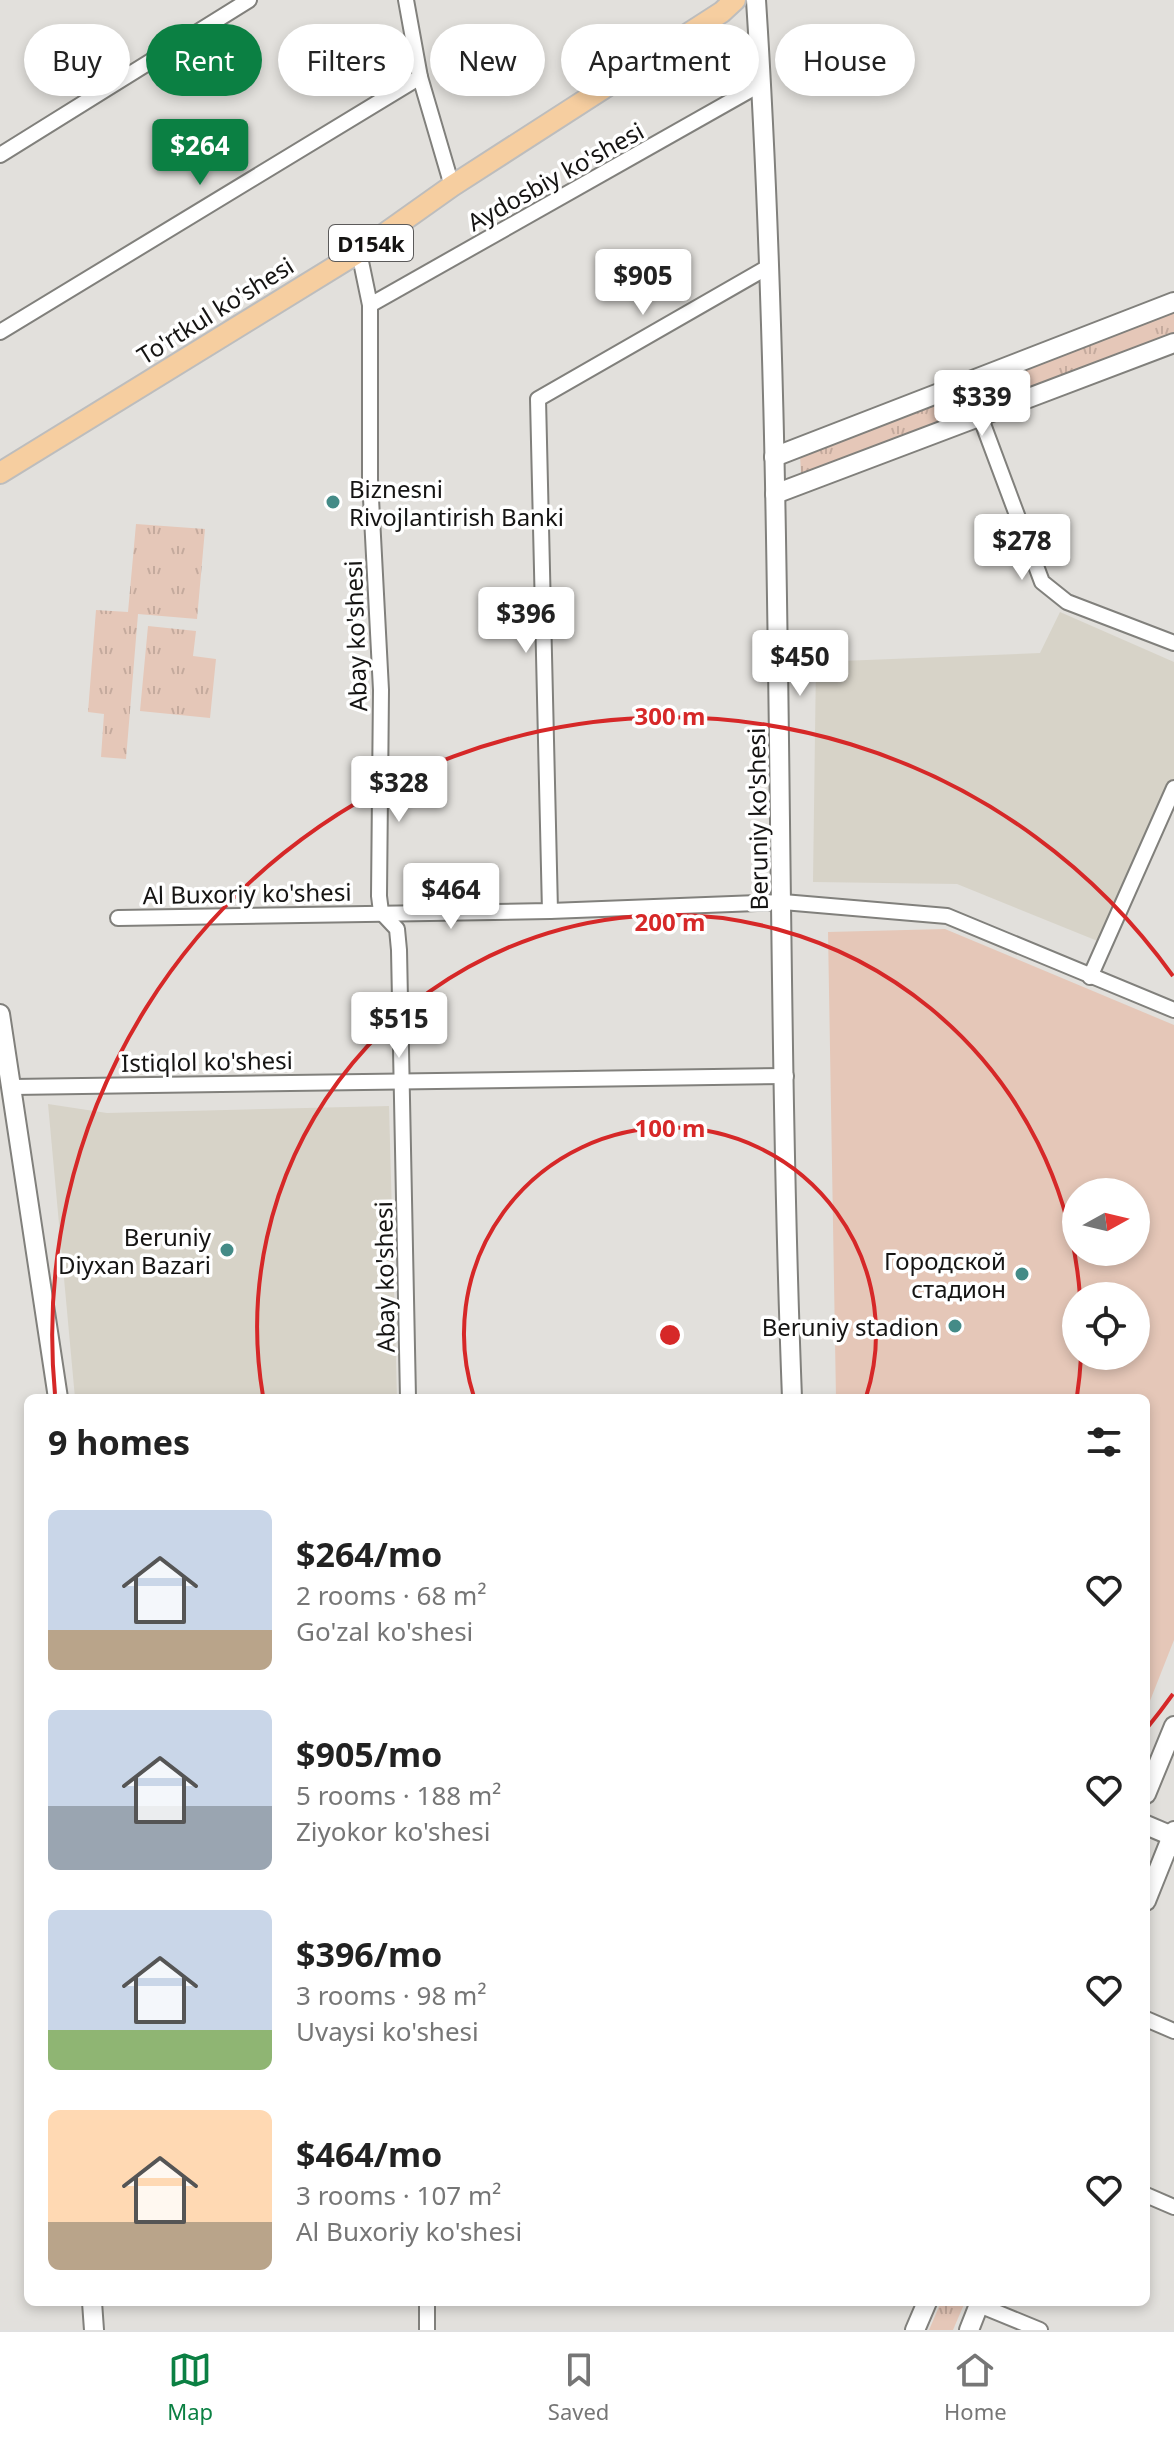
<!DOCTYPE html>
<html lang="en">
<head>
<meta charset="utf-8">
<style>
  :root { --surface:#fff; --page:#f6f6f6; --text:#222; --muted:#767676; --line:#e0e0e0; --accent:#0b8043 }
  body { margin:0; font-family:"Noto Sans",sans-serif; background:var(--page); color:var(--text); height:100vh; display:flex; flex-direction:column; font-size:30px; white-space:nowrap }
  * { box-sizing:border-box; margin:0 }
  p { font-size:26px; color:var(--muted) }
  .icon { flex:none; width:44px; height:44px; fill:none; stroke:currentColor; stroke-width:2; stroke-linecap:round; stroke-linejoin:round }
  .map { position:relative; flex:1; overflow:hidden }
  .panel { position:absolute; left:24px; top:1394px; width:1126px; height:912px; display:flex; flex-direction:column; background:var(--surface); border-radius:12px; box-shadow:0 4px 12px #0003 }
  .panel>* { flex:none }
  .top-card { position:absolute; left:24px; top:24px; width:1126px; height:72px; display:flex; gap:16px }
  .needle { width:52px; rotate:82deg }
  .tools { position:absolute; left:1062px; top:1178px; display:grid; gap:16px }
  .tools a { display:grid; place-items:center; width:88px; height:88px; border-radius:50%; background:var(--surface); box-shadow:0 4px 12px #0003; font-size:40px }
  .price { position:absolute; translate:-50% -68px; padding:0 18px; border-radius:8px; background:#fff; color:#222; font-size:26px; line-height:52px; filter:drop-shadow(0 2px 4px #0008) }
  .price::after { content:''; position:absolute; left:50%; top:48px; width:24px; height:18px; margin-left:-12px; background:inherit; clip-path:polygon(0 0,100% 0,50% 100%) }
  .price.selected { background:var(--accent); color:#fff }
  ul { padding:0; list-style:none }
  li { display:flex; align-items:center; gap:24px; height:200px; padding:0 24px }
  li span { display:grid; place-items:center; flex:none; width:224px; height:160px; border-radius:12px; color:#555 }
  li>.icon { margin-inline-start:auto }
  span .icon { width:96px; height:96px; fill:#fffc; stroke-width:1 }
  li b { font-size:34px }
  h2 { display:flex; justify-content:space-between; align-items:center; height:96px; padding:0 24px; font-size:34px }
  .pill { padding:0 28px; border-radius:36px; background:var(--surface); box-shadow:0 4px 12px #0003; font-size:28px; line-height:72px }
  .pill.selected { background:var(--accent); color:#fff }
  .menu { display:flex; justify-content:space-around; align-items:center; height:112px; border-top:2px solid var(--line); background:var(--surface); font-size:22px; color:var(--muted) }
  .menu a { display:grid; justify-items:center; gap:4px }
  .menu .selected { color:var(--accent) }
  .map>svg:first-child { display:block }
  .built { fill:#d7d3c8 }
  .grass { fill:url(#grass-tufts) }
  .park { fill:#e5c7b8; fill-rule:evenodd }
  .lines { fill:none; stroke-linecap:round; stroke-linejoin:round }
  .street-casing { stroke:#81807c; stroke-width:18 }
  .secondary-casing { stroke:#81807c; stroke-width:22 }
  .primary-casing { stroke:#bdbdbd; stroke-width:24 }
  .street { stroke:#fff; stroke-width:14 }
  .secondary { stroke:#fff; stroke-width:18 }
  .primary { stroke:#f6cea0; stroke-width:20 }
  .ring { fill:none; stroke:#d62828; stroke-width:4 }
  .poi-dot { fill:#448b87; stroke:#fff; stroke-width:3 }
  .labels { text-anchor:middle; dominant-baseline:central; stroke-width:7; stroke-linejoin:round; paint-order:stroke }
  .shield { fill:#fff; stroke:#5b5a5a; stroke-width:2 }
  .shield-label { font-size:22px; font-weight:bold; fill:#151413 }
  .street-label { font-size:24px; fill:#151413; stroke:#fff }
  .poi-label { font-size:24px; fill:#151413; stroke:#fff; text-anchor:end }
  .centre { fill:#d62828; stroke:#fff; stroke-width:4 }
  .ring-label { font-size:24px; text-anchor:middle; font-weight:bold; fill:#d62828; stroke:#fff; stroke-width:7; stroke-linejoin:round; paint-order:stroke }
</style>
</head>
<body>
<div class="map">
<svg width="1174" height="2330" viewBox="0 0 1174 2330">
  <defs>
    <pattern id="grass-tufts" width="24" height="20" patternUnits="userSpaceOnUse" patternTransform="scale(2)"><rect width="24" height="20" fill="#e5c7b8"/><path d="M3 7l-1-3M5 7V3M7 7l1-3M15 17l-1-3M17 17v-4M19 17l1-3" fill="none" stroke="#c4aa9d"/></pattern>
  </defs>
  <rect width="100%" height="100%" fill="#e2e0dc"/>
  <g class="built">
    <polygon points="1060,612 1174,662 1174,779 1105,944 957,884 813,882 816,662 1040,653"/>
    <polygon points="48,1104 107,1113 389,1106 397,1398 75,1398"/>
  </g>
  <g class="grass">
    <polygon points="1174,312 1174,334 801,474 800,455"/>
    <polygon points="136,524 205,529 197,619 138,614 126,759 101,757 104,714 88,712 96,610 128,612"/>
    <polygon points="148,626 196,631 193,656 216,659 210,718 140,711"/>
    <polygon points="941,2302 965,2302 953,2330 929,2330"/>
  </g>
  <path class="park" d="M945 929 1174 1025V1640L1146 1711V1398H836L828 932ZM1076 1192H1136V1252H1076ZM1076 1296H1136V1356H1076Z"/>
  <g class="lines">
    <defs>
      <g id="street">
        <polyline points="406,0 420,77 452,186"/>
        <polyline points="0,155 249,0"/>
        <polyline points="359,252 370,305 370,479 381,690 379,896 381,912 397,929 399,950 408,1398"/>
        <polyline points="370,305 761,84"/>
        <polyline points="0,332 420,77"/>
        <polyline points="980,416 1042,582 1067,602 1174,643"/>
        <polyline points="550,911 538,399 768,267"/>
        <polyline points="118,918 550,911 783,902 947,916 1174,1010"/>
        <polyline points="1090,977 1174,788"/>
        <polyline points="13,1087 786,1076"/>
        <polyline points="1146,2019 1174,2031"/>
        <polyline points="1146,2195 1174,2207"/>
        <polyline points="979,2305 1040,2330"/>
        <polyline points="427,2330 427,2302"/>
      </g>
      <g id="secondary">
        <path d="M756 0C786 465 774 932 792 1398"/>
        <polyline points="774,457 1174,302"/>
        <polyline points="775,494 1174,343"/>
        <polyline points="0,1014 58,1398"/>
        <polyline points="1146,1794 1174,1726"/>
        <polyline points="1146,1825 1172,1836"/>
        <polyline points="1146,1901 1174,1831"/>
        <polyline points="92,2302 94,2330"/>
        <polyline points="915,2330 927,2302"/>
        <polyline points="969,2330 980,2302"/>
      </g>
      <polyline id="primary" points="0,473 359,252 452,186 722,12 735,0"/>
    </defs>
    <use href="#street" class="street-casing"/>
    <use href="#secondary" class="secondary-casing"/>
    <use href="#primary" class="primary-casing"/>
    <use href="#street" class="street"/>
    <use href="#secondary" class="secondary"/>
    <use href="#primary" class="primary"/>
  </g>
  <g class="ring">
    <path d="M474 1397A206 206 0 1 1 866 1397"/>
    <path d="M1081 1357A412 412 0 0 1 1077 1396M263 1396A412 412 0 1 1 1080 1296"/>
    <path d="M1173 1694A618 618 0 0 1 1147 1728M55 1394A618 618 0 0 1 1173 976"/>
  </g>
  <g class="poi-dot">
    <circle cx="333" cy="502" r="8"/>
    <circle cx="227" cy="1250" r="8"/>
    <circle cx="1022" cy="1274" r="8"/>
    <circle cx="955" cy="1326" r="8"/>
  </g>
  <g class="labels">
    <rect class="shield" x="329" y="225" width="84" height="36" rx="6"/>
    <g class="shield-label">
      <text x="371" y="243">D154k</text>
    </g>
    <g class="street-label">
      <text transform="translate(555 176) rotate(-29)">Aydosbiy ko'shesi</text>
      <text transform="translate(215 310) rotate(-32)">To'rtkul ko'shesi</text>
      <text transform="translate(355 636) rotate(-92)">Abay ko'shesi</text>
      <text transform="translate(757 819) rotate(-91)">Beruniy ko'shesi</text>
      <text transform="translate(247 893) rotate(-1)">Al Buxoriy ko'shesi</text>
      <text transform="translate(207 1061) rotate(-1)">Istiqlol ko'shesi</text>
      <text transform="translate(384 1277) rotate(-91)">Abay ko'shesi</text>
    </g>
    <g class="poi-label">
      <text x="349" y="488" text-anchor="start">Biznesni<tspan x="349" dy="28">Rivojlantirish Banki</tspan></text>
      <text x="211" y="1236">Beruniy<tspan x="211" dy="28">Diyxan Bazari</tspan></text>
      <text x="1006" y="1260">Городской<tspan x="1006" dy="28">стадион</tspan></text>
      <text x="939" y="1326">Beruniy stadion</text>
    </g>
  </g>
  <circle cx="670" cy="1335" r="12" class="centre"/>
  <g class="ring-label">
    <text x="670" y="725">300 m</text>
    <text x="670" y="931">200 m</text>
    <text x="670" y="1137">100 m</text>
  </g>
</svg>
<div class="tools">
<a><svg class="needle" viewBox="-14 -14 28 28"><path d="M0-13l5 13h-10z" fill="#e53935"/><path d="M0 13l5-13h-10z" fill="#767676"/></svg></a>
<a><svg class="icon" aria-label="locate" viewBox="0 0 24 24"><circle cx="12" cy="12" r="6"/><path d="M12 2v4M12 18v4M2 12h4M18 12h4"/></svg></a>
</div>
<b class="price selected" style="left:200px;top:187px">$264</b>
<b class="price" style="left:643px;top:317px">$905</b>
<b class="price" style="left:982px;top:438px">$339</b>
<b class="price" style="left:1022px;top:582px">$278</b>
<b class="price" style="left:526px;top:655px">$396</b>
<b class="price" style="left:800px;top:698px">$450</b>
<b class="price" style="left:399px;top:824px">$328</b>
<b class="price" style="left:451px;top:931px">$464</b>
<b class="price" style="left:399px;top:1060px">$515</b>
<div class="top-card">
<a class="pill">Buy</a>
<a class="pill selected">Rent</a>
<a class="pill">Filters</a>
<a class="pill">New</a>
<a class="pill">Apartment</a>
<a class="pill">House</a>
</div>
<section class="panel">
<h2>9 homes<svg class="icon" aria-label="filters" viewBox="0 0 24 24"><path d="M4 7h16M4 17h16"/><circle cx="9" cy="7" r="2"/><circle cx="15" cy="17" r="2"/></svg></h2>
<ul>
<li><span style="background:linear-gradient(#c9d6e8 75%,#b9a48a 0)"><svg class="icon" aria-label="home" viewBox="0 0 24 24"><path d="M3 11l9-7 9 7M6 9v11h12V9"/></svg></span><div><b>$264/mo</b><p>2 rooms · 68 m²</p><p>Go'zal ko'shesi</p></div><svg class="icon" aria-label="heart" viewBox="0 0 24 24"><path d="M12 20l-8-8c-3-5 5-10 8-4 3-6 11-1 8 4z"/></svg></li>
<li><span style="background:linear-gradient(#c9d6e8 60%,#9aa5b1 0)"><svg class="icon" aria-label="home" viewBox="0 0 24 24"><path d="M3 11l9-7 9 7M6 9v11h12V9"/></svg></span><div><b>$905/mo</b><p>5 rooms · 188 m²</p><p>Ziyokor ko'shesi</p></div><svg class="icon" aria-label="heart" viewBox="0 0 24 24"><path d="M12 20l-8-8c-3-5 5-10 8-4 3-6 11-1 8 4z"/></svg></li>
<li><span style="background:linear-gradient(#c9d6e8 75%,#8fb573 0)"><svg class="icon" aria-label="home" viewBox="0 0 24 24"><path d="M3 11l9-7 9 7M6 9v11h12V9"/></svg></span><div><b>$396/mo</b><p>3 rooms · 98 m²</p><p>Uvaysi ko'shesi</p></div><svg class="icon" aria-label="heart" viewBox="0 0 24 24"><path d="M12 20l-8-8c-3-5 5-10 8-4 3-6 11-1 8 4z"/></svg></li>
<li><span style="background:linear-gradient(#ffd9b3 70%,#b9a48a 0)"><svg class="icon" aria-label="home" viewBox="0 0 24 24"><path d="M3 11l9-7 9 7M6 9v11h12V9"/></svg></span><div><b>$464/mo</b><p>3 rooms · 107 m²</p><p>Al Buxoriy ko'shesi</p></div><svg class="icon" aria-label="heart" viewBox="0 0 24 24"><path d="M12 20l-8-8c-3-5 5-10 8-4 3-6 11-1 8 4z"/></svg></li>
</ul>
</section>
</div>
<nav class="menu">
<a class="selected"><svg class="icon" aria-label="map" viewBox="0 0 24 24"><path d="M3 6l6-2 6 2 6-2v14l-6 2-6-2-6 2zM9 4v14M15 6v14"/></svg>Map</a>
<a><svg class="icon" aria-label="saved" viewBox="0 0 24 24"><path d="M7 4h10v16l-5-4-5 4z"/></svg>Saved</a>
<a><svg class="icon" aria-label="home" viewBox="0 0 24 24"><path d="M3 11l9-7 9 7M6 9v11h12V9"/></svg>Home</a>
</nav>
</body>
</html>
